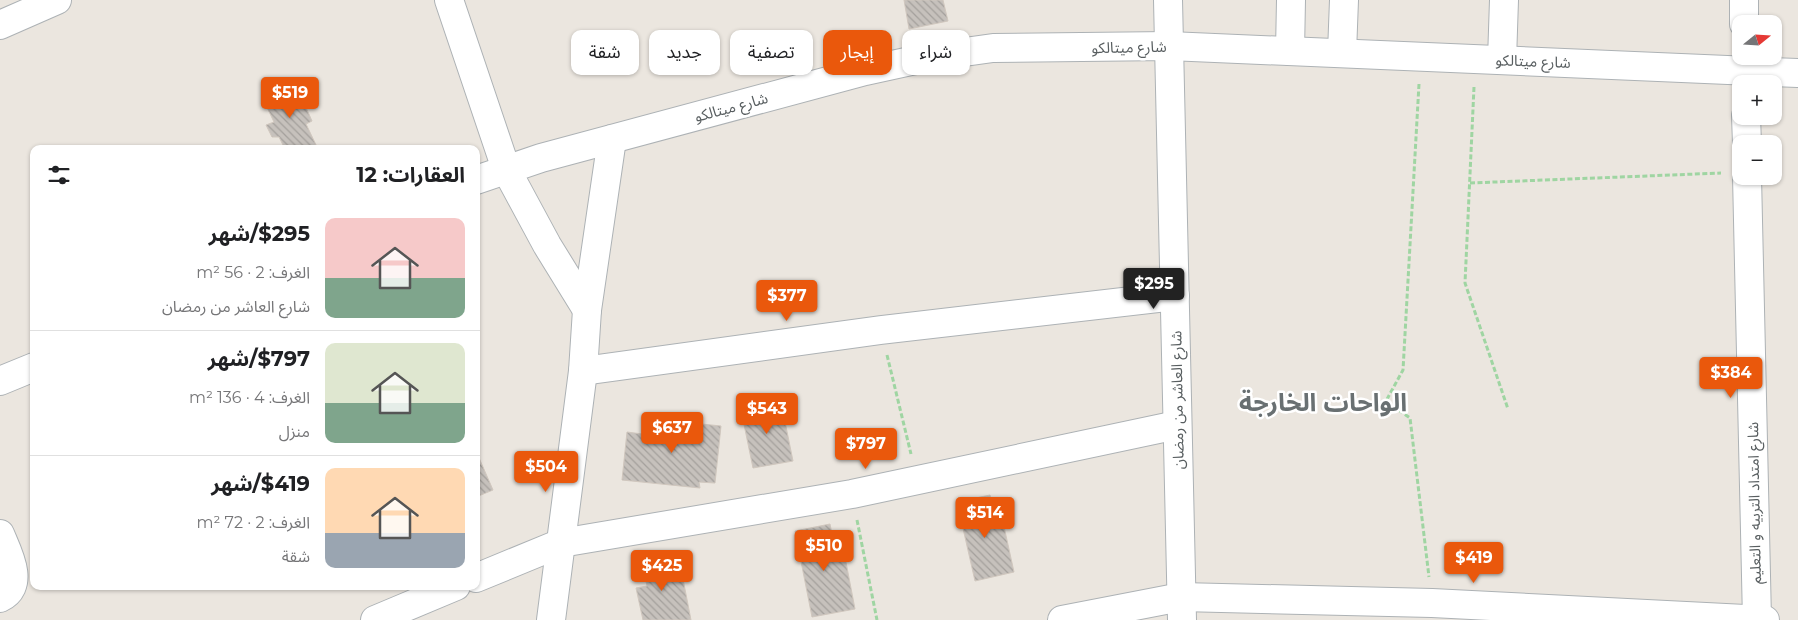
<!DOCTYPE html>
<html lang="ar">
<head>
<meta charset="utf-8">
<style>
  :root { --surface:#fff; --page:#f2f2f2; --text:#202124; --muted:#757577; --line:#e0e0e0; --accent:#ea580c }
  body { margin:0; font-family:Montserrat,"Noto Sans Arabic",sans-serif; background:var(--page); color:var(--text); direction:rtl; height:100vh; display:flex; flex-direction:column; font-size:19px; white-space:nowrap }
  * { box-sizing:border-box; margin:0 }
  p { font-size:16px; color:var(--muted) }
  .icon { flex:none; width:28px; height:28px; fill:none; stroke:currentColor; stroke-width:2; stroke-linecap:round; stroke-linejoin:round }
  .map { position:relative; flex:1; overflow:hidden; direction:ltr }
  .drawer { position:absolute; left:30px; top:145px; width:450px; height:445px; display:flex; flex-direction:column; background:var(--surface); border-radius:10px; box-shadow:0 1px 4px #0004; direction:rtl }
  .drawer>* { flex:none }
  .top-card { position:absolute; left:495px; top:30px; width:475px; height:45px; direction:rtl; display:flex; gap:10px }
  .needle { width:32px; rotate:72deg }
  .controls { position:absolute; left:1732px; top:15px; display:grid; gap:10px }
  .controls a { display:grid; place-items:center; width:50px; height:50px; border-radius:10px; background:var(--surface); box-shadow:0 1px 4px #0004; font-size:25px }
  .price { position:absolute; translate:-50% -42px; padding:0 11px; border-radius:5px; background:var(--accent); color:#fff; font-size:16px; line-height:32px; filter:drop-shadow(0 1px 2px #0008) }
  .price::after { content:''; position:absolute; left:50%; top:30px; width:15px; height:11px; margin-left:-8px; background:inherit; clip-path:polygon(0 0,100% 0,50% 100%) }
  .price.on { background:#222; color:#fff }
  ul { padding:0; list-style:none }
  li { display:flex; align-items:center; gap:15px; height:125px; padding:0 15px }
  li+li { border-top:1px solid var(--line) }
  li span { display:grid; place-items:center; flex:none; width:140px; height:100px; border-radius:10px; color:#555 }
  li>.icon { margin-inline-start:auto }
  span .icon { width:60px; height:60px; fill:#fffc; stroke-width:1 }
  li b { font-size:21px }
  h2 { display:flex; justify-content:space-between; align-items:center; height:60px; padding:0 15px; font-size:21px }
  .tag { padding:0 18px; border-radius:10px; background:var(--surface); box-shadow:0 1px 4px #0004; font-size:18px; line-height:45px }
  .tag.on { background:var(--accent); color:#fff }
  .map>svg:first-child { display:block }
  .building { fill:url(#building-back-hatch); stroke:#d0c7be }
  .lines { fill:none; stroke-linecap:round; stroke-linejoin:round }
  .minor-casing { stroke:#adb2b5; stroke-width:30 }
  .path { stroke:#9fd5a2; stroke-width:3; stroke-dasharray:5 2.5; stroke-linecap:butt }
  .minor { stroke:#fff; stroke-width:28 }
  .labels { text-anchor:middle; dominant-baseline:central; stroke-width:5; stroke-linejoin:round; paint-order:stroke }
  .street-label { font-size:15px; fill:#585e60; stroke:#fff }
  .town-label { font-size:25px; font-weight:bold; fill:#697072; stroke:#fff }
</style>
</head>
<body>
<div class="map">
<svg width="1798" height="620" viewBox="0 0 1798 620">
  <defs>
    <pattern id="building-back-hatch" width="6" height="6" patternUnits="userSpaceOnUse" patternTransform="scale(1.25)"><rect width="6" height="6" fill="#c6c1bc"/><path d="M-1 5l2 2M0 0l6 6M5-1l2 2" fill="none" stroke="#a4a09c"/></pattern>
  </defs>
  <rect width="100%" height="100%" fill="#ebe6df"/>
  <g class="building">
    <polygon points="904,0 943,0 948,21 909,29"/>
    <polygon points="295,83 312,121 306,124 318,149 285,149 279,137 272,137 266,125 274,122 263,99"/>
    <polygon points="781,402 793,461 753,468 741,410"/>
    <polygon points="643,418 721,426 715,483 699,482 700,488 622,480 627,432 642,434"/>
    <polygon points="476,451 493,490 476,497"/>
    <polygon points="990,495 996,523 1003,522 1014,572 975,581 957,502"/>
    <polygon points="830,524 836,554 844,552 855,609 812,617 795,531"/>
    <polygon points="669,553 675,581 683,579 691,620 643,620 636,588 647,586 641,559"/>
  </g>
  <g class="lines">
    <defs>
      <g id="minor">
        <polyline points="449,0 506,169 547,245 587,310"/>
        <polyline points="1168,0 1182,620"/>
        <polyline points="1744,0 1744,24"/>
        <polyline points="0,25 57,0"/>
        <polyline points="1290,51 1291,0"/>
        <polyline points="1342,53 1344,0"/>
        <polyline points="1502,60 1504,0"/>
        <polyline points="1746,116 1747,144"/>
        <polyline points="612,139 587,310 583,371 881,330 1175,296"/>
        <polyline points="1747,176 1757,620"/>
        <polyline points="476,180 541,158 865,71 929,57 993,48 1169,46 1798,73"/>
        <polyline points="0,381 34,367"/>
        <path d="M0 534C8 553 26 586 0 598"/>
        <polyline points="476,578 561,543 852,494 1177,425"/>
        <polyline points="375,620 456,586"/>
        <polyline points="551,620 583,371"/>
        <polyline points="1062,620 1181,597 1432,603 1765,620"/>
      </g>
    </defs>
    <use href="#minor" class="minor-casing"/>
    <g class="path">
      <polyline points="1419,84 1403,370 1386,401 1410,418 1429,577"/>
      <polyline points="1474,87 1465,283 1508,409"/>
      <polyline points="1470,183 1721,173"/>
      <polyline points="887,355 911,454"/>
      <polyline points="857,520 877,620"/>
    </g>
    <use href="#minor" class="minor"/>
  </g>
  <g class="labels">
    <g class="street-label">
      <text transform="translate(1129 47) rotate(-1)">شارع ميتالكو</text>
      <text transform="translate(1533 61) rotate(2)">شارع ميتالكو</text>
      <text transform="translate(731 107) rotate(-15)">شارع ميتالكو</text>
      <text transform="translate(1177 400) rotate(-91)">شارع العاشر من رمضان</text>
      <text transform="translate(1754 503) rotate(-91)">شارع امتداد التربيه و التعليم</text>
    </g>
    <g class="town-label">
      <text x="1323" y="402">الواحات الخارجة</text>
    </g>
  </g>
</svg>
<div class="controls">
<a><svg class="needle" viewBox="-14 -14 28 28"><path d="M0-13l5 13h-10z" fill="#e53935"/><path d="M0 13l5-13h-10z" fill="#757577"/></svg></a>
<a>+</a>
<a>−</a>
</div>
<b class="price" style="left:290px;top:119px">$519</b>
<b class="price on" style="left:1154px;top:310px">$295</b>
<b class="price" style="left:787px;top:322px">$377</b>
<b class="price" style="left:1731px;top:399px">$384</b>
<b class="price" style="left:767px;top:435px">$543</b>
<b class="price" style="left:672px;top:454px">$637</b>
<b class="price" style="left:866px;top:470px">$797</b>
<b class="price" style="left:546px;top:493px">$504</b>
<b class="price" style="left:985px;top:539px">$514</b>
<b class="price" style="left:824px;top:572px">$510</b>
<b class="price" style="left:1474px;top:584px">$419</b>
<b class="price" style="left:662px;top:592px">$425</b>
<div class="top-card">
<a class="tag">شراء</a>
<a class="tag on">إيجار</a>
<a class="tag">تصفية</a>
<a class="tag">جديد</a>
<a class="tag">شقة</a>
</div>
<section class="drawer">
<h2>العقارات: 12<svg class="icon" aria-label="filters" viewBox="0 0 24 24"><path d="M4 7h16M4 17h16"/><circle cx="9" cy="7" r="2"/><circle cx="15" cy="17" r="2"/></svg></h2>
<ul>
<li><span style="background:linear-gradient(#f6c9c9 60%,#7fa58c 0)"><svg class="icon" aria-label="home" viewBox="0 0 24 24"><path d="M3 11l9-7 9 7M6 9v11h12V9"/></svg></span><div><b>$295/شهر</b><p>الغرف: 2 · 56 m²</p><p>شارع العاشر من رمضان</p></div></li>
<li><span style="background:linear-gradient(#dfe7d0 60%,#7fa58c 0)"><svg class="icon" aria-label="home" viewBox="0 0 24 24"><path d="M3 11l9-7 9 7M6 9v11h12V9"/></svg></span><div><b>$797/شهر</b><p>الغرف: 4 · 136 m²</p><p>منزل</p></div></li>
<li><span style="background:linear-gradient(#ffd9b3 65%,#9aa5b1 0)"><svg class="icon" aria-label="home" viewBox="0 0 24 24"><path d="M3 11l9-7 9 7M6 9v11h12V9"/></svg></span><div><b>$419/شهر</b><p>الغرف: 2 · 72 m²</p><p>شقة</p></div></li>
</ul>
</section>
</div>
</body>
</html>
